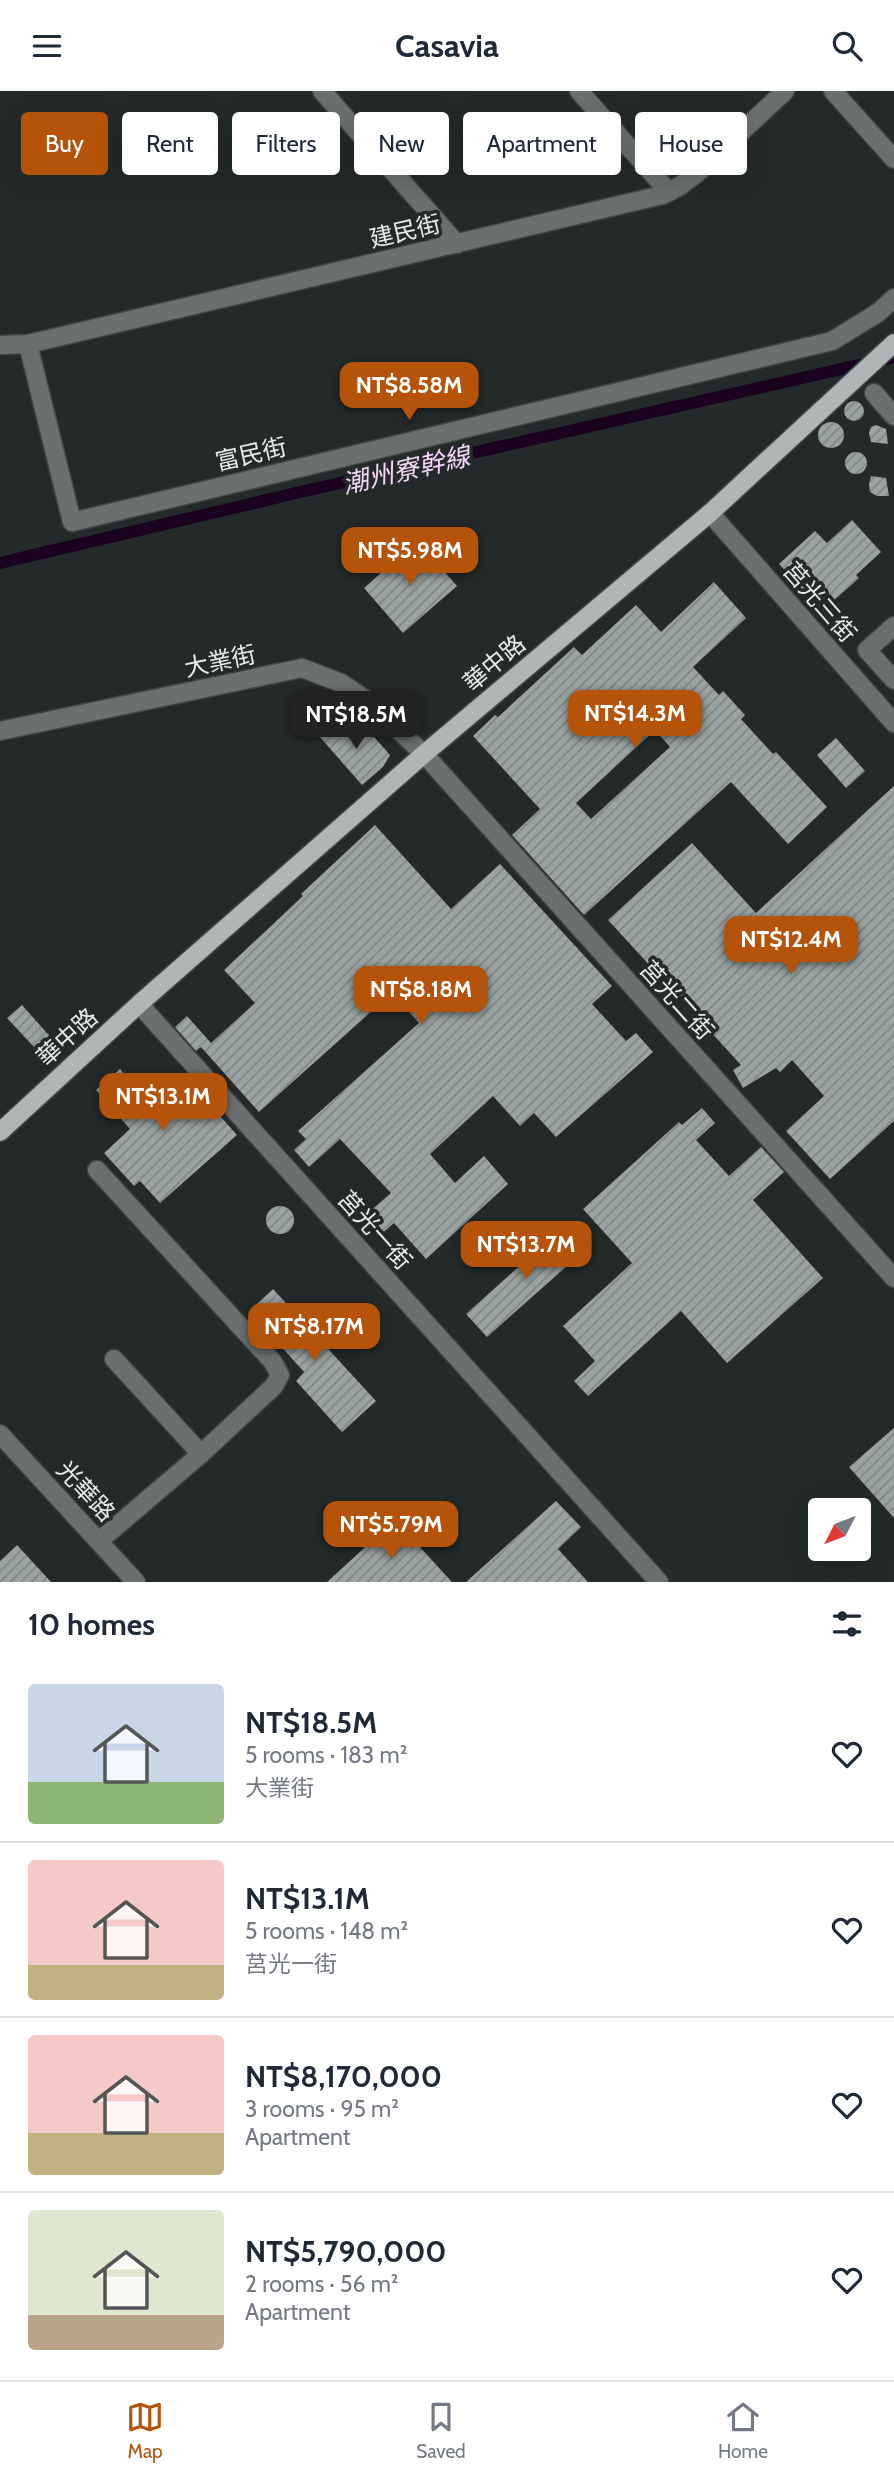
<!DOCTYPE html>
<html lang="en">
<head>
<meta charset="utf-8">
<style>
  :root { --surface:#fff; --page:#f6f6f7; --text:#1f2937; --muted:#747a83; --line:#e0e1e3; --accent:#b45309 }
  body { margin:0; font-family:Cabin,"Noto Sans TC",sans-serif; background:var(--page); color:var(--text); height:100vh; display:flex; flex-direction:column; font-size:26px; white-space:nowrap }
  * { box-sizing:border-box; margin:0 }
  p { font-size:23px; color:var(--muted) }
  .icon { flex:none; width:38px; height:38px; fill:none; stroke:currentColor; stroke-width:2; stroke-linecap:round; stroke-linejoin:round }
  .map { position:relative; height:1491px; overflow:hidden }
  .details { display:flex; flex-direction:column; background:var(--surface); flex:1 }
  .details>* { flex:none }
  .hud { position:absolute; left:21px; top:21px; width:852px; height:63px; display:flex; gap:14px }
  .needle { width:46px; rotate:228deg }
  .controls { position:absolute; left:808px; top:1407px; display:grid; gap:14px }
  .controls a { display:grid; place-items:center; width:63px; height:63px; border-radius:7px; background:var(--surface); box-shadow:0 7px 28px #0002; font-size:35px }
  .price { position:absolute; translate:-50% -60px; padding:0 16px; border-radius:14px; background:var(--accent); color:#fff; font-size:23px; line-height:46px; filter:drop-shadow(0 2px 4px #0008) }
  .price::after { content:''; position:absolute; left:50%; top:42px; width:21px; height:16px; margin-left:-10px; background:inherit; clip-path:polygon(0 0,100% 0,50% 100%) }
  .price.current { background:#222; color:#fff }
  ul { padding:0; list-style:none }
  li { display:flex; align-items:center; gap:21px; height:175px; padding:0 28px }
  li+li { border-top:2px solid var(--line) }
  li span { display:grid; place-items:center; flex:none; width:196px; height:140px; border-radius:7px; color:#555 }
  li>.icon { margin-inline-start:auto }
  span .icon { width:84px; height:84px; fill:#fffc; stroke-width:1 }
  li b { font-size:30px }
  h2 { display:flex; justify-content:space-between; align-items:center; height:84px; padding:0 28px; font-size:30px }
  .chip { padding:0 24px; border-radius:7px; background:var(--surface); box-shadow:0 7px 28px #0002; font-size:24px; line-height:63px }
  .chip.current { background:var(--accent); color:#fff }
  header { display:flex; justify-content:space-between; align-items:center; height:91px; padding:0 28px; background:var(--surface); font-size:32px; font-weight:800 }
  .tab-bar { display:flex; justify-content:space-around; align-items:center; height:98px; border-top:2px solid var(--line); background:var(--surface); font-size:19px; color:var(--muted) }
  .tab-bar a { display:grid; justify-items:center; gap:4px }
  .tab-bar .current { color:var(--accent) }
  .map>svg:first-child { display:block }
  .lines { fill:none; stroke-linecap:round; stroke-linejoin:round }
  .canal { stroke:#1a0220; stroke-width:12 }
  .building { fill:url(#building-hatch); fill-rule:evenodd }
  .minor-casing { stroke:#3f4545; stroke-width:21 }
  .major-casing { stroke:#3f4545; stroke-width:21 }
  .minor { stroke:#6c6f6f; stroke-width:18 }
  .major { stroke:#afb6b5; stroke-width:18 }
  .labels { text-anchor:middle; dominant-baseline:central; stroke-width:7; stroke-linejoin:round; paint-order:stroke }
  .street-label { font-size:24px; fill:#e7eceb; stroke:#242a2a }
  .water-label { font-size:26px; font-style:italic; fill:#f4d5fa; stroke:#242a2a }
</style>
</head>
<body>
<header><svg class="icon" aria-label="menu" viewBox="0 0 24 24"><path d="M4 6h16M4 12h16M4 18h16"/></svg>Casavia<svg class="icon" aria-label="search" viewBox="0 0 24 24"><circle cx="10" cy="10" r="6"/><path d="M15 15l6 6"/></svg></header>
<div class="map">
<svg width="894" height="1491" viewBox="0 0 894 1491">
  <defs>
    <pattern id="building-hatch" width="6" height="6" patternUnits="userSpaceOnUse" patternTransform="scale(1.75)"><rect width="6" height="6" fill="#9aa2a2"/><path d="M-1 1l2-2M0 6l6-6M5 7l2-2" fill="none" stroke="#808786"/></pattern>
  </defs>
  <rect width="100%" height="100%" fill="#242a2a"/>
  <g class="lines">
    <polyline class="canal" points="0,472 305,400 894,266"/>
  </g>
  <g class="building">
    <circle cx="854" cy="320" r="10"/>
    <circle cx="831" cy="344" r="13"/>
    <polygon points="876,334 886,338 888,353 871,351 869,342 871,336"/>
    <circle cx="856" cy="372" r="11"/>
    <polygon points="871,385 886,387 889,405 877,405 870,401 869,393"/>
    <polygon points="852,429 881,461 856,484 859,487 822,520 779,473 815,440 827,452"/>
    <polygon points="417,450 457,495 403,542 364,497"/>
    <path d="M714 491 746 527 693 576 719 604 723 600 745 624 741 628 773 663 776 661 827 716 788 753 731 691 584 824 512 744 540 718 473 645 495 624 498 626 574 556 582 564 636 514 661 541ZM655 639 670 656 591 728 576 712Z"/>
    <polygon points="340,627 359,648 368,639 390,664 383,676 362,694 319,645"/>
    <polygon points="836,647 865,680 846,697 817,664"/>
    <polygon points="894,695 894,1030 830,1088 786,1040 824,1005 792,969 780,981 776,977 743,997 733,979 741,974 608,829 692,752 756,822"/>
    <polygon points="375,734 451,818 500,773 612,895 592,913 626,950 636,942 653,961 556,1046 534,1022 520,1035 493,1005 430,1063 455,1092 484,1065 508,1093 426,1168 394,1132 378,1146 362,1127 391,1102 340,1048 309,1076 294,1059 306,1048 298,1040 419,932 392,902 259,1021 201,956 196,960 175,936 187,925 211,952 255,912 224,879 303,805 301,803"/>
    <polygon points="22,914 62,959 48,971 7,927"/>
    <polygon points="120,978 149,1011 182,982 237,1044 160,1112 140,1090 134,1095 104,1062 130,1038 96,999"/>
    <polygon points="702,1017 715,1032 696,1049 729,1085 761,1056 784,1081 753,1109 823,1187 727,1272 681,1220 588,1305 574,1290 595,1270 563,1235 632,1172 583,1118 679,1031 682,1034"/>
    <circle cx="280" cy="1129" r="14"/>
    <polygon points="565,1134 586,1158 487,1246 466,1223"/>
    <polygon points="273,1198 376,1310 342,1341 296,1290 304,1281 249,1220"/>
    <polygon points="894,1337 894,1427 849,1376"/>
    <polygon points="556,1410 581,1436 558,1458 588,1491 466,1491"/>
    <polygon points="395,1429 452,1491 327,1491"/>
    <polygon points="17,1454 51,1491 0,1491 0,1470"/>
  </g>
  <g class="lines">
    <defs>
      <g id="minor">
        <polyline points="322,0 457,153"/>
        <polyline points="579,0 669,101"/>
        <polyline points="833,0 894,68"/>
        <polyline points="28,253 72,431 832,250 879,221 894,207"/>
        <polyline points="0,254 28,253 662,104 680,95 696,83 785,0"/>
        <polyline points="874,302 894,325"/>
        <polyline points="710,422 894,632"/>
        <polyline points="894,535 867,559 894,589"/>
        <polyline points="0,640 302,577 341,592 365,608 424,663 894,1187"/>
        <polyline points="139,913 659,1491"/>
        <polyline points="97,1079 273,1271 280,1284 274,1295 201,1363 99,1450"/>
        <polyline points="114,1268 201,1363"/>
        <polyline points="0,1343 136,1491"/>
      </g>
      <polyline id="major" points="0,1041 139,913 424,663 710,422 894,252"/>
    </defs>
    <use href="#minor" class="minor-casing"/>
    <use href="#major" class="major-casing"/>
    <use href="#minor" class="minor"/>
    <use href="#major" class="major"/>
  </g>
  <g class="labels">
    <g class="street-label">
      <text transform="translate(405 140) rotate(-13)">建民街</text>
      <text transform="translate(251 363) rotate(-13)">富民街</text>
      <text transform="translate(820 511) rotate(49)">莒光三街</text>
      <text transform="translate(220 570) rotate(-12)">大業街</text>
      <text transform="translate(494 572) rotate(-40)">華中路</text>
      <text transform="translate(677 909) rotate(48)">莒光二街</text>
      <text transform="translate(67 946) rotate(-42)">華中路</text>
      <text transform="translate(375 1139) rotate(48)">莒光一街</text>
      <text transform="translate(86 1400) rotate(47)">光華路</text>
    </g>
    <g class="water-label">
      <text transform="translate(406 379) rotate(-13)">潮州寮幹線</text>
    </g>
  </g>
</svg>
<div class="controls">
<a><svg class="needle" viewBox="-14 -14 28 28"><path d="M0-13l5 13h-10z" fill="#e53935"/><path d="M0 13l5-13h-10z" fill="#747a83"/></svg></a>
</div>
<b class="price" style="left:409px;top:331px">NT$8.58M</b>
<b class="price" style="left:410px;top:496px">NT$5.98M</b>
<b class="price" style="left:635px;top:659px">NT$14.3M</b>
<b class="price current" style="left:356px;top:660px">NT$18.5M</b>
<b class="price" style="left:791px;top:885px">NT$12.4M</b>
<b class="price" style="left:421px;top:935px">NT$8.18M</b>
<b class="price" style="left:163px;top:1042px">NT$13.1M</b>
<b class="price" style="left:526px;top:1190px">NT$13.7M</b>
<b class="price" style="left:314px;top:1272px">NT$8.17M</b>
<b class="price" style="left:391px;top:1470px">NT$5.79M</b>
<div class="hud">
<a class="chip current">Buy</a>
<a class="chip">Rent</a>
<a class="chip">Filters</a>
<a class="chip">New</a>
<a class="chip">Apartment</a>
<a class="chip">House</a>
</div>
</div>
<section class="details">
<h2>10 homes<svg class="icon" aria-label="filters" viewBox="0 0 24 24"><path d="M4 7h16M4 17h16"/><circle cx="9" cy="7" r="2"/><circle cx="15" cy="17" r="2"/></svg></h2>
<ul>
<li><span style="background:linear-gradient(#c9d6e8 70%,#8fb573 0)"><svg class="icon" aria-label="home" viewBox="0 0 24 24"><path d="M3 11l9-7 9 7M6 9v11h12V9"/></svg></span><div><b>NT$18.5M</b><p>5 rooms · 183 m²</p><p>大業街</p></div><svg class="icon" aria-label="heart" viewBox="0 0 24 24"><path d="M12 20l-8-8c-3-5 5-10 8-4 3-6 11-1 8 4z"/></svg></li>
<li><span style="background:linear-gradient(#f6c9c9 75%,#c2b280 0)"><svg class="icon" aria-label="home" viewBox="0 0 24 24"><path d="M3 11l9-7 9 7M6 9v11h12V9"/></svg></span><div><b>NT$13.1M</b><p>5 rooms · 148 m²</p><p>莒光一街</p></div><svg class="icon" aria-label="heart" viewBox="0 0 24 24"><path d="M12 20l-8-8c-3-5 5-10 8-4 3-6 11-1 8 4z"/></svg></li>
<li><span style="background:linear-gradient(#f6c9c9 70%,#c2b280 0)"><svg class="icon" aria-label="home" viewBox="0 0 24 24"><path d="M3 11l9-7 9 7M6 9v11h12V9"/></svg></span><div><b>NT$8,170,000</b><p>3 rooms · 95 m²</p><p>Apartment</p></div><svg class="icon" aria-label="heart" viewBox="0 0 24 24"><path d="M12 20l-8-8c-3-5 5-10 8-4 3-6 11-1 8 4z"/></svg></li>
<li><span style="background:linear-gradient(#dfe7d0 75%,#b9a48a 0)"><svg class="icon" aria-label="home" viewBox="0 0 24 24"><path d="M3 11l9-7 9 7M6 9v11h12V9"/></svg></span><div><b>NT$5,790,000</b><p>2 rooms · 56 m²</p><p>Apartment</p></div><svg class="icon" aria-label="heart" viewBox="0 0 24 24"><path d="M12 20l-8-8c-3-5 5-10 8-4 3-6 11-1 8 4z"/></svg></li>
</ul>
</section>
<nav class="tab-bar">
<a class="current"><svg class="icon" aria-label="map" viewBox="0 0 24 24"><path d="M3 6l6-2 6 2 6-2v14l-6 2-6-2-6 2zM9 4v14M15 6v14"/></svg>Map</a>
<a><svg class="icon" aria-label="saved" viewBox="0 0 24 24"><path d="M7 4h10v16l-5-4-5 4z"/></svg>Saved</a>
<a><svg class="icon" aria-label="home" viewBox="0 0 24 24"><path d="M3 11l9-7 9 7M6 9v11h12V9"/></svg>Home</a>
</nav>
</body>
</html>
